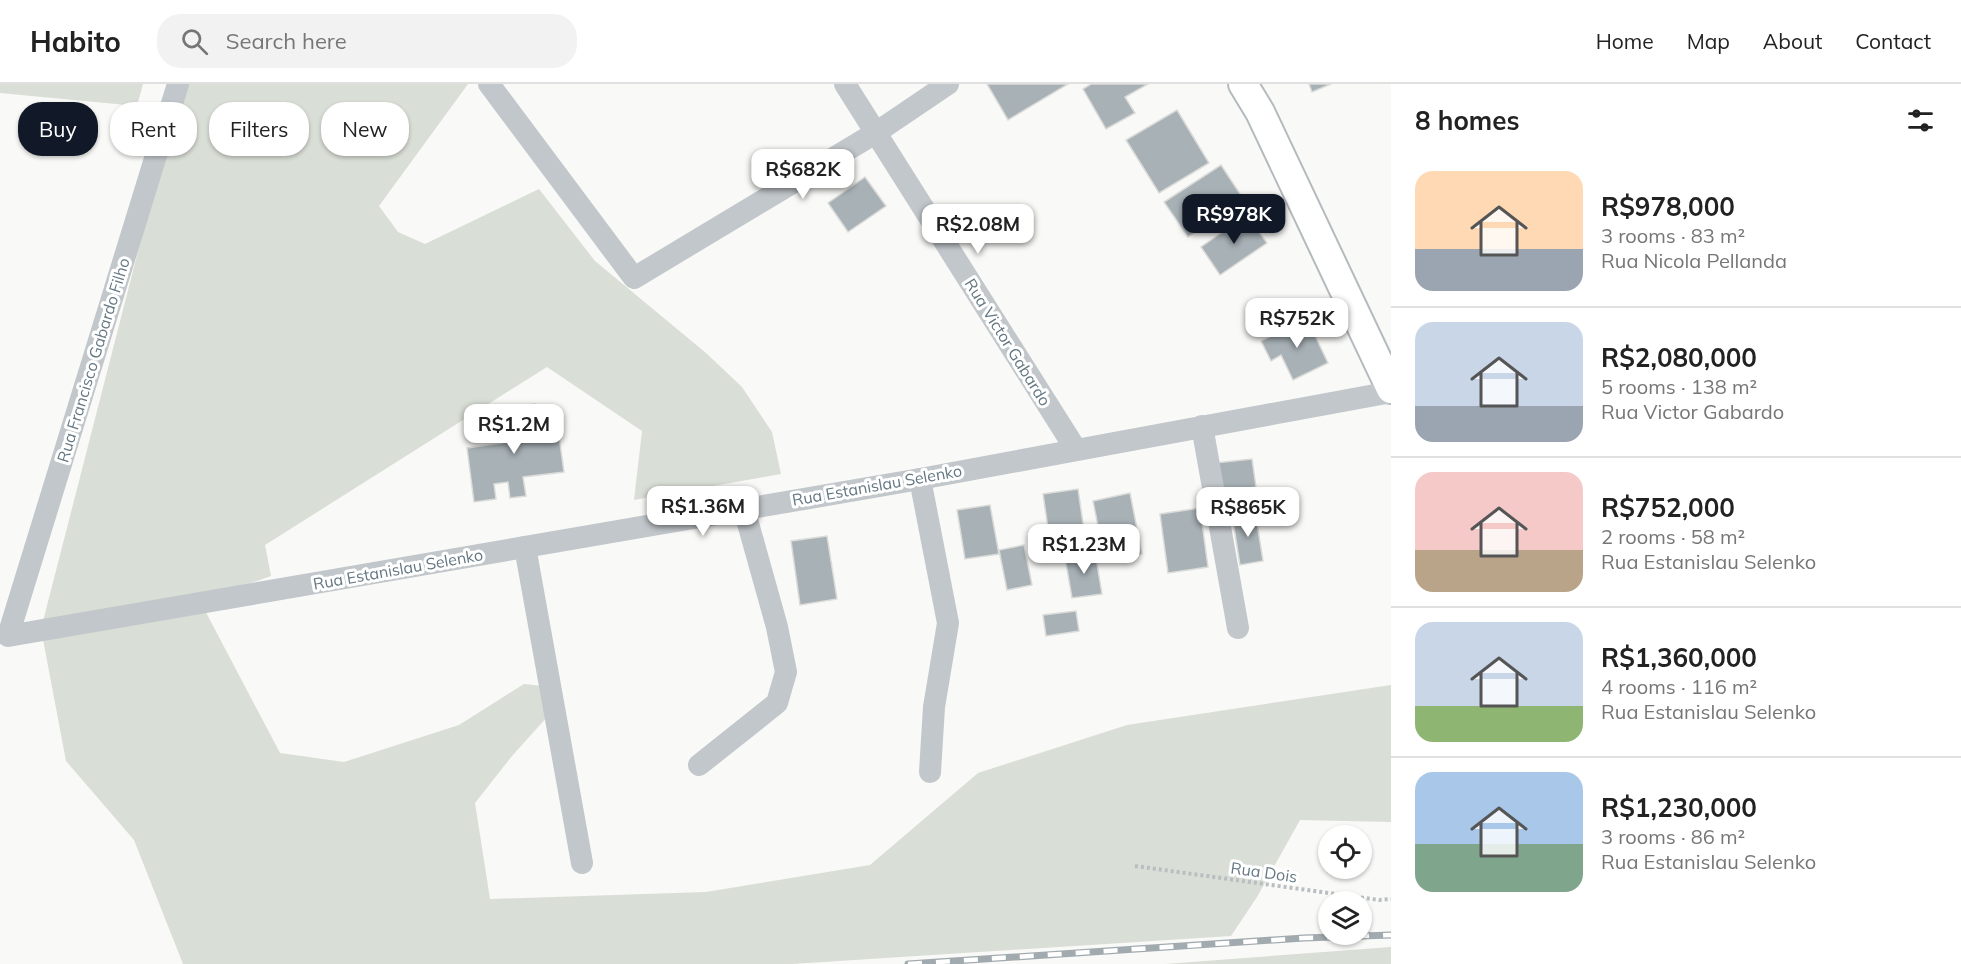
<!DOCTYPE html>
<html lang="en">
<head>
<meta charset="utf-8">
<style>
  :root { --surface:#fff; --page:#f2f2f2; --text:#222; --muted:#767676; --line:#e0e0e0; --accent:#111827 }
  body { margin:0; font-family:Mulish,sans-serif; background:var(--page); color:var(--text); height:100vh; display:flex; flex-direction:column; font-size:22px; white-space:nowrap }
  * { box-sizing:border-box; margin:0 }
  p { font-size:20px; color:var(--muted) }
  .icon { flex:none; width:33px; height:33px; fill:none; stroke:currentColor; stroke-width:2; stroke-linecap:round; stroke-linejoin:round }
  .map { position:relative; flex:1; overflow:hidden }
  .panel { display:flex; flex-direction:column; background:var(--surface); width:570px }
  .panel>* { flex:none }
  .hud { position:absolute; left:18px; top:18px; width:570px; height:54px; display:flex; gap:12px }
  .buttons { position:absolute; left:1318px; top:741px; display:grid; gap:12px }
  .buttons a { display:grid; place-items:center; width:54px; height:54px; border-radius:50%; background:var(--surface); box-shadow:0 2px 4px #0004; font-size:30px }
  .price { position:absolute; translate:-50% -51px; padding:0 14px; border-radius:12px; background:#fff; color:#222; font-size:20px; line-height:39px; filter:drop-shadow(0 2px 3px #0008) }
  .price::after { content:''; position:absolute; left:50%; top:36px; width:18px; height:14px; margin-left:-9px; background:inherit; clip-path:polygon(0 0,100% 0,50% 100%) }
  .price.current { background:var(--accent); color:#fff }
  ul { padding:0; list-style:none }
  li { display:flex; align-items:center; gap:18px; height:150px; padding:0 24px }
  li+li { border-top:2px solid var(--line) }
  li span { display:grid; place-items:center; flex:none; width:168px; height:120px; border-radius:18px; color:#555 }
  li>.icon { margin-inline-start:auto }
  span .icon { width:72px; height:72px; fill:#fffc; stroke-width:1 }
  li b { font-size:26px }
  h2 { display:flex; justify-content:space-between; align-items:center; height:72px; padding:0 24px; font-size:26px }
  .pill { padding:0 21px; border-radius:24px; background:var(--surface); box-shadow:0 2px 4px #0004; font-size:21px; line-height:54px }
  .pill.current { background:var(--accent); color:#fff }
  header { display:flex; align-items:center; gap:36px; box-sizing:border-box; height:84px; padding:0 30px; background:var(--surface); border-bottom:2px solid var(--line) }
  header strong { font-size:28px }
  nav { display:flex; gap:33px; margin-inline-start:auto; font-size:21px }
  .search { width:420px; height:54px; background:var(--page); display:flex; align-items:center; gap:15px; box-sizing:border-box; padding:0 21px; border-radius:24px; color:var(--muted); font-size:22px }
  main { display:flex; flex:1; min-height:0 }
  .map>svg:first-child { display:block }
  .green { fill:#d9ded6 }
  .building { fill:#a7b1b6; stroke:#dbdbd9; stroke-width:1.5 }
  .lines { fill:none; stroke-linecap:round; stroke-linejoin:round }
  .major-casing { stroke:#b4babd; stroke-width:32 }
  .path { stroke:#babec1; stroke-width:4; stroke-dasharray:3 3; stroke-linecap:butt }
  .minor { stroke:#c2c7cb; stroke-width:22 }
  .major { stroke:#fff; stroke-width:28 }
  .rail-casing { stroke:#a1aaaf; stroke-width:7 }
  .rail { stroke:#fff; stroke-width:4.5; stroke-dasharray:14; stroke-linecap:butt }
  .labels { text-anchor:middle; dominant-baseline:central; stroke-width:6; stroke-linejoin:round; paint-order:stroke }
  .street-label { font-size:16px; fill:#647782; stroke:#fff }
</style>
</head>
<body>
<header>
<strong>Habito</strong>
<div class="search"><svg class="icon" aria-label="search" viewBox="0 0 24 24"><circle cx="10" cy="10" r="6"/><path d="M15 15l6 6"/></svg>Search here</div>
<nav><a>Home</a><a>Map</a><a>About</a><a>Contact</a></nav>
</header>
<main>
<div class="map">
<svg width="1391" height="880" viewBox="0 0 1391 880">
  <rect width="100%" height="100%" fill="#f9f9f7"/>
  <g class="green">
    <polygon points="0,0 143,0 137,22 0,9"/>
    <polygon points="181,0 468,0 379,122 398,148 425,160 539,105 595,177 706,269 742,303 772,348 781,390 634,416 642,347 547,283 265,461 271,492 200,517 280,669 344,678 459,641 524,600 543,602 548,632 512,672 475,719 490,815 706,808 870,781 978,689 1127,641 1391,601 1391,738 1300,736 1257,813 1231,852 792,880 183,880 134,756 66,677 41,545"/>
    <polygon points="1391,863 1391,880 1165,880"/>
  </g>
  <g class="building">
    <polygon points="987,0 1068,0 1008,36"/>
    <polygon points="1091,0 1148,0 1125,13 1135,29 1106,45 1083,5"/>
    <polygon points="1309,0 1331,0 1312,8"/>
    <polygon points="1177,26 1209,79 1159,109 1126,56"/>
    <polygon points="1221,81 1244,116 1188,153 1164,118"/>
    <polygon points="865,93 886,122 848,148 828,119"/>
    <polygon points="1247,131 1267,159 1220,191 1201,163"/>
    <polygon points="1307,235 1328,279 1293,296 1281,271 1271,277 1261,257"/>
    <polygon points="535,320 540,355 559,352 564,388 523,393 526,412 510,414 508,398 494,400 496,415 474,418 467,364 502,359 497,325"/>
    <polygon points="1252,375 1256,403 1219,408 1215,379"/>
    <polygon points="1078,405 1084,446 1049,451 1043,410"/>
    <polygon points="1130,409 1142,470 1105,477 1093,417"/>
    <polygon points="990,421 999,470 965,475 957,426"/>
    <polygon points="1200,424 1208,483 1168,489 1160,430"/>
    <polygon points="1255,426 1263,477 1240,481 1232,430"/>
    <polygon points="827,452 837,515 800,521 791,457"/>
    <polygon points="1024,461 1032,501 1007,506 999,466"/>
    <polygon points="1095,468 1102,510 1072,514 1065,473"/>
    <polygon points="1076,527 1079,547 1046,552 1043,531"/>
  </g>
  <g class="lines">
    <defs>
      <polyline id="major" points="1243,0 1260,28 1391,305"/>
    </defs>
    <use href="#major" class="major-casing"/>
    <polyline class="path" points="1135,782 1379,816 1391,815"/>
    <g class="minor">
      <polyline points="178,0 8,552 920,395 1391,308"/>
      <polyline points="489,0 634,194 877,48 948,0"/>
      <polyline points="845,0 1075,364"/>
      <polyline points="1202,342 1238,544"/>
      <polyline points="920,395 948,539 934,623 930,688"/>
      <polyline points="525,463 582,779"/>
      <polyline points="699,681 777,619 786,588 777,543 744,425"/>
    </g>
    <use href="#major" class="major"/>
    <defs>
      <polyline id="rail" points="908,880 1304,854 1391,851"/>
    </defs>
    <use href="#rail" class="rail-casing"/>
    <use href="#rail" class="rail"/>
  </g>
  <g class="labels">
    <g class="street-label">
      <text transform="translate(1008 258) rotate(58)">Rua Victor Gabardo</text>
      <text transform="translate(93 276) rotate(-73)">Rua Francisco Gabardo Filho</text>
      <text transform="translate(877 401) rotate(-10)">Rua Estanislau Selenko</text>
      <text transform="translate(398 485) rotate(-10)">Rua Estanislau Selenko</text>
      <text transform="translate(1264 788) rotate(8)">Rua Dois</text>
    </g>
  </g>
</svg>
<div class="buttons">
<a><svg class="icon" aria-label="locate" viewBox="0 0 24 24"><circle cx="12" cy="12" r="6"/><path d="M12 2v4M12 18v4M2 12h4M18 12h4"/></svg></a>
<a><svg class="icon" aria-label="layers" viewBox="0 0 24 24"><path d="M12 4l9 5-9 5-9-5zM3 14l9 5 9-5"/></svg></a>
</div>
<b class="price" style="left:803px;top:116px">R$682K</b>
<b class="price current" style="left:1234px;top:161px">R$978K</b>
<b class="price" style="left:978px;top:171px">R$2.08M</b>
<b class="price" style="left:1297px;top:265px">R$752K</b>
<b class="price" style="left:514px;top:371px">R$1.2M</b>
<b class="price" style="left:703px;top:453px">R$1.36M</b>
<b class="price" style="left:1248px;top:454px">R$865K</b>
<b class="price" style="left:1084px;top:491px">R$1.23M</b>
<div class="hud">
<a class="pill current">Buy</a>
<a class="pill">Rent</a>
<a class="pill">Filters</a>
<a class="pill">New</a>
</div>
</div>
<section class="panel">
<h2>8 homes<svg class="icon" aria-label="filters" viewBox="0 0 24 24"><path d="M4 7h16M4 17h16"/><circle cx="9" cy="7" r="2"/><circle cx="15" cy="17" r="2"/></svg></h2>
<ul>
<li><span style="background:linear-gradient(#ffd9b3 65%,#9aa5b1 0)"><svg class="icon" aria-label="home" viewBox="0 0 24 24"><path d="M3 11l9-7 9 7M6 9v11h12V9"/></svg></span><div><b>R$978,000</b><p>3 rooms · 83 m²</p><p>Rua Nicola Pellanda</p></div></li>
<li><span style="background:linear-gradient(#c9d6e8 70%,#9aa5b1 0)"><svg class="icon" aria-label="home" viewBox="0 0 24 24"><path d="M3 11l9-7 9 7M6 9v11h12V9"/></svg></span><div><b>R$2,080,000</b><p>5 rooms · 138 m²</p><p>Rua Victor Gabardo</p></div></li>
<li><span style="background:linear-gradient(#f6c9c9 65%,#b9a48a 0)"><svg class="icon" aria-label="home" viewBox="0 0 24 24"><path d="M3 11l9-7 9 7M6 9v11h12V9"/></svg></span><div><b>R$752,000</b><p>2 rooms · 58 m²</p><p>Rua Estanislau Selenko</p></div></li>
<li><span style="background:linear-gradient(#c9d6e8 70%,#8fb573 0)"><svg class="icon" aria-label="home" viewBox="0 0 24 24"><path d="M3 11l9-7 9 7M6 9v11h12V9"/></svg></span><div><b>R$1,360,000</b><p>4 rooms · 116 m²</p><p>Rua Estanislau Selenko</p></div></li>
<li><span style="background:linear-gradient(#a9c7e8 60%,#7fa58c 0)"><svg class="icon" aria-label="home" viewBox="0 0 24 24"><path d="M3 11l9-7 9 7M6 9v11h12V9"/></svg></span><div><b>R$1,230,000</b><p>3 rooms · 86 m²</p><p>Rua Estanislau Selenko</p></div></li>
</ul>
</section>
</main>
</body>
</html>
